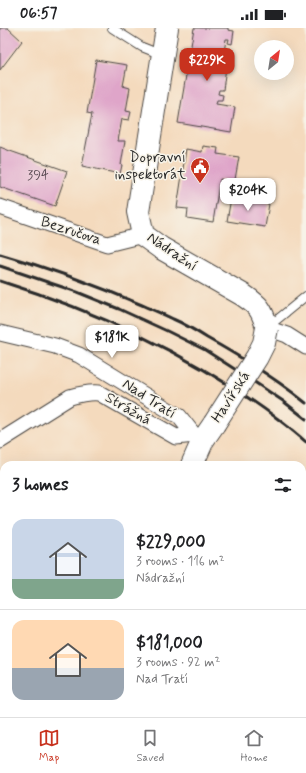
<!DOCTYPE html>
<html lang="en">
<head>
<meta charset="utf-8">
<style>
  :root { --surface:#fff; --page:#f6f6f6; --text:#202124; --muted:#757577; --line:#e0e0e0; --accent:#c8321e }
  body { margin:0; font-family:Mynerve,sans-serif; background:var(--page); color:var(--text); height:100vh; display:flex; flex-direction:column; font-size:15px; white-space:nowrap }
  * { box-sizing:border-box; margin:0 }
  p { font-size:13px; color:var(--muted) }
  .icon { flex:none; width:22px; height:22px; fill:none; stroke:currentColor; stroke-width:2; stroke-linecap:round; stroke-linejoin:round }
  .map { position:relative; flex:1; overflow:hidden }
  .side { position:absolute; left:0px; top:433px; width:306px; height:256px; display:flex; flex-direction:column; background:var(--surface); border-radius:12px 12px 0 0; box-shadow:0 4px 16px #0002 }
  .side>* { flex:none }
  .needle { width:26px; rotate:30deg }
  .tools { position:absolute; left:254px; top:12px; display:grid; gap:8px }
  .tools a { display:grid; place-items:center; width:40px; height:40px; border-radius:50%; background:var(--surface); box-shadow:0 4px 16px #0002; font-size:20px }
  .price { position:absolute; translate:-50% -34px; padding:0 9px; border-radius:8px; background:#fff; color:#222; font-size:13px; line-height:26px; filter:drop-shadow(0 1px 2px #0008) }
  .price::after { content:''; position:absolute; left:50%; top:24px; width:12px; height:9px; margin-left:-6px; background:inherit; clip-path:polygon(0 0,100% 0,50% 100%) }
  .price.selected { background:var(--accent); color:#fff }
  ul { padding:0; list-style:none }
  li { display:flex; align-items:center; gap:12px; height:100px; padding:0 12px }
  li+li { border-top:1px solid var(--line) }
  li span { display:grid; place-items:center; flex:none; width:112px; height:80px; border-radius:12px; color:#555 }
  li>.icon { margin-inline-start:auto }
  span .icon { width:48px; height:48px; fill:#fffc; stroke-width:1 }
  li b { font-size:17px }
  h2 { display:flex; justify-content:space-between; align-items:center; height:48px; padding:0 12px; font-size:17px }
  .status { display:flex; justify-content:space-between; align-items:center; height:28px; padding:0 20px; background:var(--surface); direction:ltr }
  .status svg { height:11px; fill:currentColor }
  .tab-bar { display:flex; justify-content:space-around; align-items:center; height:56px; border-top:1px solid var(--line); background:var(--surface); font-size:11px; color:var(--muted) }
  .tab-bar a { display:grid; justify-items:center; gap:2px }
  .tab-bar .selected { color:var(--accent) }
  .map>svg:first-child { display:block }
  .building { fill:#dfa5c9 }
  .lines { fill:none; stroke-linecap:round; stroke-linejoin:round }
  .lane-casing { stroke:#494541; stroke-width:10 }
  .street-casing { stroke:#494541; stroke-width:17 }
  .secondary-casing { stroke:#494541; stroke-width:24 }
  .lane { stroke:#fff; stroke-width:8 }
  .street { stroke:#fff; stroke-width:15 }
  .secondary { stroke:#fff; stroke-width:22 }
  .rail { stroke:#2b2b2b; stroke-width:3 }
  .secondary-bridge-casing { stroke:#494541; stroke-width:24; stroke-linecap:butt }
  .secondary-bridge { stroke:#fff; stroke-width:22 }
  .labels { text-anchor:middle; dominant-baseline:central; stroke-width:3; stroke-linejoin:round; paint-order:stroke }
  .number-label { font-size:13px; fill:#584a52 }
  .poi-label { font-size:15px; fill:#2b2b2b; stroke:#f7f3e8; text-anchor:end }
  .street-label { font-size:15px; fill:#2b2b2b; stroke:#f7f3e8 }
</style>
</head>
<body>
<div class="status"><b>06:57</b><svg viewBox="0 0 49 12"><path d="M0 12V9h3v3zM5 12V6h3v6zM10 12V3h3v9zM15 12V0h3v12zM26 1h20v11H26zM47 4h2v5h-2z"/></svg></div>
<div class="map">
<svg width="306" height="689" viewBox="0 0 306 689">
  <rect width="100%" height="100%" fill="#f7f3e8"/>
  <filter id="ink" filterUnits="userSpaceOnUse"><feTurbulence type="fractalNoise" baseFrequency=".025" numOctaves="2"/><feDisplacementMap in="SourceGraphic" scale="8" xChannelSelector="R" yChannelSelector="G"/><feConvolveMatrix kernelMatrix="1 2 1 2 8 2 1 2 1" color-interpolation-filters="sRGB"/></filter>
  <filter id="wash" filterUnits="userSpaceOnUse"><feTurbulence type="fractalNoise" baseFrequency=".012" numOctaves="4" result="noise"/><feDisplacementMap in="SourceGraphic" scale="16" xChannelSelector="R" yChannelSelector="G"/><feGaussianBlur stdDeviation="0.9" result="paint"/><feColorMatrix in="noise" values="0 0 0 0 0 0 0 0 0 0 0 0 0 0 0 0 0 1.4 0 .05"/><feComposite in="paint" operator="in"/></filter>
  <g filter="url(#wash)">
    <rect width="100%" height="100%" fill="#f4dabd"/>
    <g id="blocks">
      <g class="building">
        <polygon points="0,0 8,0 22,13 0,42"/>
        <polygon points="194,0 228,0 228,2 234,3 232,16 228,15 229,11 226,11 222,38 226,39 223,62 219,62 218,66 223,67 222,72 217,72 216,76 235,79 231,104 178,95"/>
        <polygon points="96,32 127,37 123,58 130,60 126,83 131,84 129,92 122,91 118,113 125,113 121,137 122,137 120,146 82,138 92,86 87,85"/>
        <polygon points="203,118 218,120 217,126 239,129 234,157 229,157 224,155 225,152 220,151 213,194 187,190 188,181 177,180 186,121 202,124"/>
        <polygon points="0,119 10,123 67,143 55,178 0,159"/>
        <polygon points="231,170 269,176 265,199 227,193"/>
        <polygon points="306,499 306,526 302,527 302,501"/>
        <polygon points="0,590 4,591 4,685 131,685 130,689 0,689"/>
        <polygon points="306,590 306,610 302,612 302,592"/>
        <polygon points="306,612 306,632 302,633 302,614"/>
        <polygon points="268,685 288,685 290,689 270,689"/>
      </g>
    </g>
  </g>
  <g filter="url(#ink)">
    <use href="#blocks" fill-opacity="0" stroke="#494541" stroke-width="1"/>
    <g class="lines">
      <defs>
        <g id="lane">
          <polyline points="112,0 142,19 162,27"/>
          <polyline points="268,299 306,268"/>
          <polyline points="302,648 306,646"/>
          <polyline points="252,685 254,689"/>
        </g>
        <g id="street">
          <polyline points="0,179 107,216 143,207"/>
          <polyline points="267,300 287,307 306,319"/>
          <polyline points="0,305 55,318 79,327 175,386 179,388 194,407 203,412"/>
          <path d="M0 413 70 369C80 366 88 364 99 365L176 409 194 407"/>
        </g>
        <g id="secondary">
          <path d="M167 0 138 184 143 207 161 220 243 267C259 278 262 281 267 300"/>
          <polyline points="192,437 203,412 214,396"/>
          <polyline points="152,689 152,685"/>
        </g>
      </defs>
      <use href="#lane" class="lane-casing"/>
      <use href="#street" class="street-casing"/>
      <use href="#secondary" class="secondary-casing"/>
      <use href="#lane" class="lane"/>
      <use href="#street" class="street"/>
      <use href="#secondary" class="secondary"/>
      <g class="rail">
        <path d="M0 226C49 240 96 257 142 277 153 282 163 286 173 291 185 296 196 303 207 310 241 329 275 350 306 375"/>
        <polyline points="0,238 77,264 119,281 167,303 205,322 247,349 283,373 306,391"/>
        <path d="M0 253C99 284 194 328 278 391 287 398 297 406 306 414"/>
      </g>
      <defs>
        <polyline id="secondary-bridge" points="214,396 257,329 264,315 267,300"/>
      </defs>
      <use href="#secondary-bridge" class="secondary-bridge-casing"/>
      <use href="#secondary-bridge" class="secondary-bridge"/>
    </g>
  </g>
  <defs>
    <symbol id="civic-pin" viewBox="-11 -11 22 30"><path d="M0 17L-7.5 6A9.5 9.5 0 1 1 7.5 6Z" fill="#c8321e" stroke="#f7f3e8"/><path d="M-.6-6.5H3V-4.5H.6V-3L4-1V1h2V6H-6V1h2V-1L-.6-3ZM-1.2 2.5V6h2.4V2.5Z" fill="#fff"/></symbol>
  </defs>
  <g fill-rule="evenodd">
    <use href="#civic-pin" x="189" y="128" width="22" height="30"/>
  </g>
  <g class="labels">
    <g class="number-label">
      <text x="38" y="147">394</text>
    </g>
    <g class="poi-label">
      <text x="186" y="130">Dopravní<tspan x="186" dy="17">inspektorát</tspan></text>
    </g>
    <g class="street-label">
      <text transform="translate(71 203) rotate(18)">Bezručova</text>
      <text transform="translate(172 224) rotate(34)">Nádražní</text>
      <text transform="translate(231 369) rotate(-57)">Havířská</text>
      <text transform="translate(149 371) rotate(33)">Nad Tratí</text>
      <text transform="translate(128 381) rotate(30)">Strážná</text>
    </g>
  </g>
</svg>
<div class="tools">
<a><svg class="needle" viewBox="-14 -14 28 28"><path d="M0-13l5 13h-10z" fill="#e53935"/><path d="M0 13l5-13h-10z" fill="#757577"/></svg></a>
</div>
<b class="price selected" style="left:207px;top:54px">$229K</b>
<b class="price" style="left:248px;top:184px">$204K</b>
<b class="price" style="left:112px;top:331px">$181K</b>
<section class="side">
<h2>3 homes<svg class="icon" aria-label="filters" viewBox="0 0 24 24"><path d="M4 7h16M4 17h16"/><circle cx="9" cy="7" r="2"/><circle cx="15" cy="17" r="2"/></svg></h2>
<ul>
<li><span style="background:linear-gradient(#c9d6e8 75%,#7fa58c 0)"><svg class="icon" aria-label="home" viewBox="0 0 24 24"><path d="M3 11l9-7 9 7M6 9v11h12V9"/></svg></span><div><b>$229,000</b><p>3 rooms · 116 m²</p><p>Nádražní</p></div></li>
<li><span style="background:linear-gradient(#ffd9b3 60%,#9aa5b1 0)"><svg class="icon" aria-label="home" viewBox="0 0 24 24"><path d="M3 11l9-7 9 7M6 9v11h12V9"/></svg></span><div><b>$181,000</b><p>3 rooms · 92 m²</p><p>Nad Tratí</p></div></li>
</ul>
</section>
</div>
<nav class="tab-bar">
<a class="selected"><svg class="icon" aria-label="map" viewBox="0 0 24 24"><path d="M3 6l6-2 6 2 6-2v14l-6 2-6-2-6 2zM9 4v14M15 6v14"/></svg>Map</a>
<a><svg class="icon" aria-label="saved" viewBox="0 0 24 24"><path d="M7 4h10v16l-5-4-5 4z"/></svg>Saved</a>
<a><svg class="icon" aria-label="home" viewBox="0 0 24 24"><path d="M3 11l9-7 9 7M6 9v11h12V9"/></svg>Home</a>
</nav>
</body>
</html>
